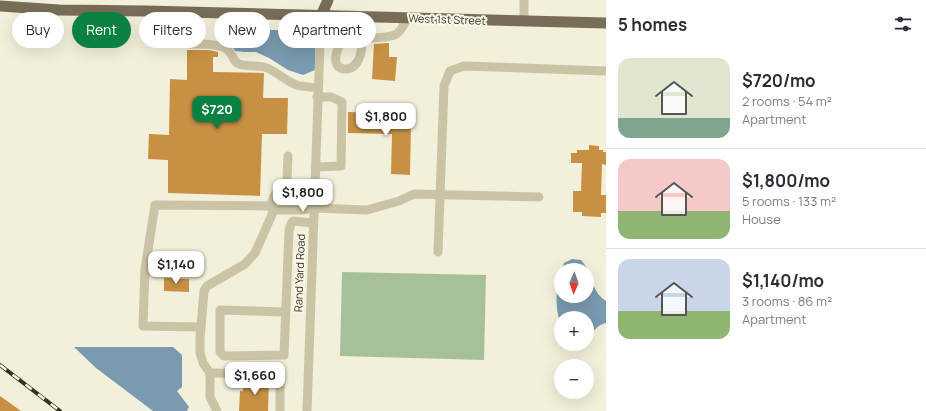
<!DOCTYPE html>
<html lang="en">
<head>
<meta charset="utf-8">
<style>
  :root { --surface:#fff; --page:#f2f2f3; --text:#2b2b33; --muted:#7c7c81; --line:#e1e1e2; --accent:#0b8043 }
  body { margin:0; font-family:Manrope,sans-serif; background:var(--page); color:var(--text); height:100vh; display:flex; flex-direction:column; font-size:15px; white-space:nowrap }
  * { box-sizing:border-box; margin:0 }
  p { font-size:13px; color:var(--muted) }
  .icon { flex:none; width:22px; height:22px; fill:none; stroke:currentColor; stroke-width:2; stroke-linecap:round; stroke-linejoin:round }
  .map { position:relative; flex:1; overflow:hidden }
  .details { display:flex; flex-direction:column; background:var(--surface); width:320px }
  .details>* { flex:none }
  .banner { position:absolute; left:12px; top:12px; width:380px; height:36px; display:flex; gap:8px }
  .needle { width:26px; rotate:182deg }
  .buttons { position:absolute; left:554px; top:263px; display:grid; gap:8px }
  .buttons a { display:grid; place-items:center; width:40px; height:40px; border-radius:50%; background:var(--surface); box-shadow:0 4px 16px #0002; font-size:20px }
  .price { position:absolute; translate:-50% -34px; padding:0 9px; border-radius:8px; background:#fff; color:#222; font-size:13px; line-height:26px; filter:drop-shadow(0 1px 2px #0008) }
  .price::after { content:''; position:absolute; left:50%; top:24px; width:12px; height:9px; margin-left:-6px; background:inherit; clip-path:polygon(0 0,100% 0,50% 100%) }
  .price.active { background:var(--accent); color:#fff }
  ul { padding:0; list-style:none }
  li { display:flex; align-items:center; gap:12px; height:100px; padding:0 12px }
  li+li { border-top:1px solid var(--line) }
  li span { display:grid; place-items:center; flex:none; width:112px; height:80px; border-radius:12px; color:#555 }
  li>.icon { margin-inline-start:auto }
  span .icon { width:48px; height:48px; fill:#fffc; stroke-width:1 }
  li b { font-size:17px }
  h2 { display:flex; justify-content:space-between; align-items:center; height:48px; padding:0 12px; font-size:17px }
  .chip { padding:0 14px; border-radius:18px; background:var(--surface); box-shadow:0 4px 16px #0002; font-size:14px; line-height:36px }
  .chip.active { background:var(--accent); color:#fff }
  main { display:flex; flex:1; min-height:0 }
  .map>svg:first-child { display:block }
  .green { fill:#a6c19a }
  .water { fill:#799aaf }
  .building { fill:#c79043 }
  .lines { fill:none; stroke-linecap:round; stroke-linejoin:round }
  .minor { stroke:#cac3a6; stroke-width:9 }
  .major { stroke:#786e58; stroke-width:11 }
  .rail-casing { stroke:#363127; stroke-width:4 }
  .rail { stroke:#f9f7e6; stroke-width:2.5; stroke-dasharray:8; stroke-linecap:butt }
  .labels { text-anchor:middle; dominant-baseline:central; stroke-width:4; stroke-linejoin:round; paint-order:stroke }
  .street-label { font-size:11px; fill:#363127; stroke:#f9f7e6 }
</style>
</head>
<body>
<main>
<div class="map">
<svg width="606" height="411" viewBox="0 0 606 411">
  <rect width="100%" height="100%" fill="#f2efda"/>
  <polygon class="green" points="342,272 486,275 484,360 340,356"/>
  <g class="water">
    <polygon points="231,29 316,31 315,70 303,75 288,70 269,58 256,52 245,52 235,51 231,44"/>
    <path d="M572 259 581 260C584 264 587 267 589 271 593 283 594 293 606 301V323C598 324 593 332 587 338V318H561V326C555 308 555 290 561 272V296H587V270H562L564 263Z"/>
    <polygon points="74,347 173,347 182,355 182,387 177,391 189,407 187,411 153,411 96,368"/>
  </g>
  <g class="building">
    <polygon points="388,43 389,43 389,57 397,57 395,81 372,79 374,44"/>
    <polygon points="187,50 209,50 218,52 218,57 213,57 213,72 264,73 263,98 288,98 287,134 262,134 260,196 168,193 168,160 148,159 149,134 169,135 170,79 187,80"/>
    <polygon points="348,112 384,113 384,123 411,124 410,175 391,174 392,134 348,133"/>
    <polygon points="589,145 599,146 599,150 603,150 603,152 606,152 606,165 602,164 601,195 606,195 606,213 601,213 601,217 582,216 582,212 573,212 573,191 581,191 582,163 571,163 571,153 577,153 577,150 589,150"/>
    <polygon points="164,278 189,279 189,292 164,291"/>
    <polygon points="243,379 269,380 268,411 239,411 240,391 243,391"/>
    <polygon points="0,396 21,411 0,411"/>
  </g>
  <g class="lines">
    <g class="minor">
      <polyline points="524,21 524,0"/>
      <path d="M362 41C362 52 359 69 345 69 342 69 339 68 337 65 333 58 339 41 346 38 352 37 356 39 361 40 365 41 370 39 373 38 394 36 398 39 407 18"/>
      <path d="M189 44C200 44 220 43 228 50 233 54 233 62 239 64 247 67 256 65 264 67 275 70 283 79 294 84 301 87 310 87 318 88"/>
      <path d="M288 156 287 179C284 191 269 192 272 209L274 210H302L313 208 367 210 399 201 414 194 539 197"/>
      <polyline points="315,167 341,166 342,102 331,97 317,97"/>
      <polyline points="438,252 444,86 450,71 464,66 606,71"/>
      <polyline points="285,312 220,310 220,352 224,356 284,355 289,231 291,224 293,221 313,223"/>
      <polyline points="201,327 143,326 145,269 155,205 272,206"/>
      <polyline points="210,373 280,374 280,411"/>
      <polyline points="217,411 210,397 210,373 203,363 200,353 200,338 204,291 207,286 245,264 255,253 274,210"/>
      <polyline points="307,411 321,16"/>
    </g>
    <g class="major">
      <polyline points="0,6 59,10 146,11 606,23"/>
      <polyline points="321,16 328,0"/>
    </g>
    <defs>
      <polyline id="rail" points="0,365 60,411"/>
    </defs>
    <use href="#rail" class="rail-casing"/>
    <use href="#rail" class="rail"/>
  </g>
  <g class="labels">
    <g class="street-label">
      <text transform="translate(447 19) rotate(2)">West 1st Street</text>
      <text transform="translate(299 273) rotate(-88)">Rand Yard Road</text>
    </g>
  </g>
</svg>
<div class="buttons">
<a><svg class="needle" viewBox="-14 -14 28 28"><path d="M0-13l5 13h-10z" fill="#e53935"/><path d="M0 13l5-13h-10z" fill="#7c7c81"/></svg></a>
<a>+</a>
<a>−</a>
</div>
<b class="price active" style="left:217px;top:130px">$720</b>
<b class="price" style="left:386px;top:137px">$1,800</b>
<b class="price" style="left:303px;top:213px">$1,800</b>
<b class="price" style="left:176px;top:285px">$1,140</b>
<b class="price" style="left:255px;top:396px">$1,660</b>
<div class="banner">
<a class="chip">Buy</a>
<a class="chip active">Rent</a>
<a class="chip">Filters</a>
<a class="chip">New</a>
<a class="chip">Apartment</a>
</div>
</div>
<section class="details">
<h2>5 homes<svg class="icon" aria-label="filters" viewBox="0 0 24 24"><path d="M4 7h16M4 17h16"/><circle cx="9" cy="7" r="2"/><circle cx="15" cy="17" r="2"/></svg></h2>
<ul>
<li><span style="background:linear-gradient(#dfe7d0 75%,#7fa58c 0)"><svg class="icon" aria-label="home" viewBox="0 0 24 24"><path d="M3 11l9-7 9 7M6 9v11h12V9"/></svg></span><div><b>$720/mo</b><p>2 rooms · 54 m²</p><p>Apartment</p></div></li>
<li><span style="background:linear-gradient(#f6c9c9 65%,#8fb573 0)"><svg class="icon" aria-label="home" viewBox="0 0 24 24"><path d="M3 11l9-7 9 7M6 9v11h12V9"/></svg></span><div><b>$1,800/mo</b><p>5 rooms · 133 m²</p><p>House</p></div></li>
<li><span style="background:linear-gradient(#c9d6e8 65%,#8fb573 0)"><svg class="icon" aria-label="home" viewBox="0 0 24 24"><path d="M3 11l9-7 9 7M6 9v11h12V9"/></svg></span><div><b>$1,140/mo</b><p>3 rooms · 86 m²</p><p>Apartment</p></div></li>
</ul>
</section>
</main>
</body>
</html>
